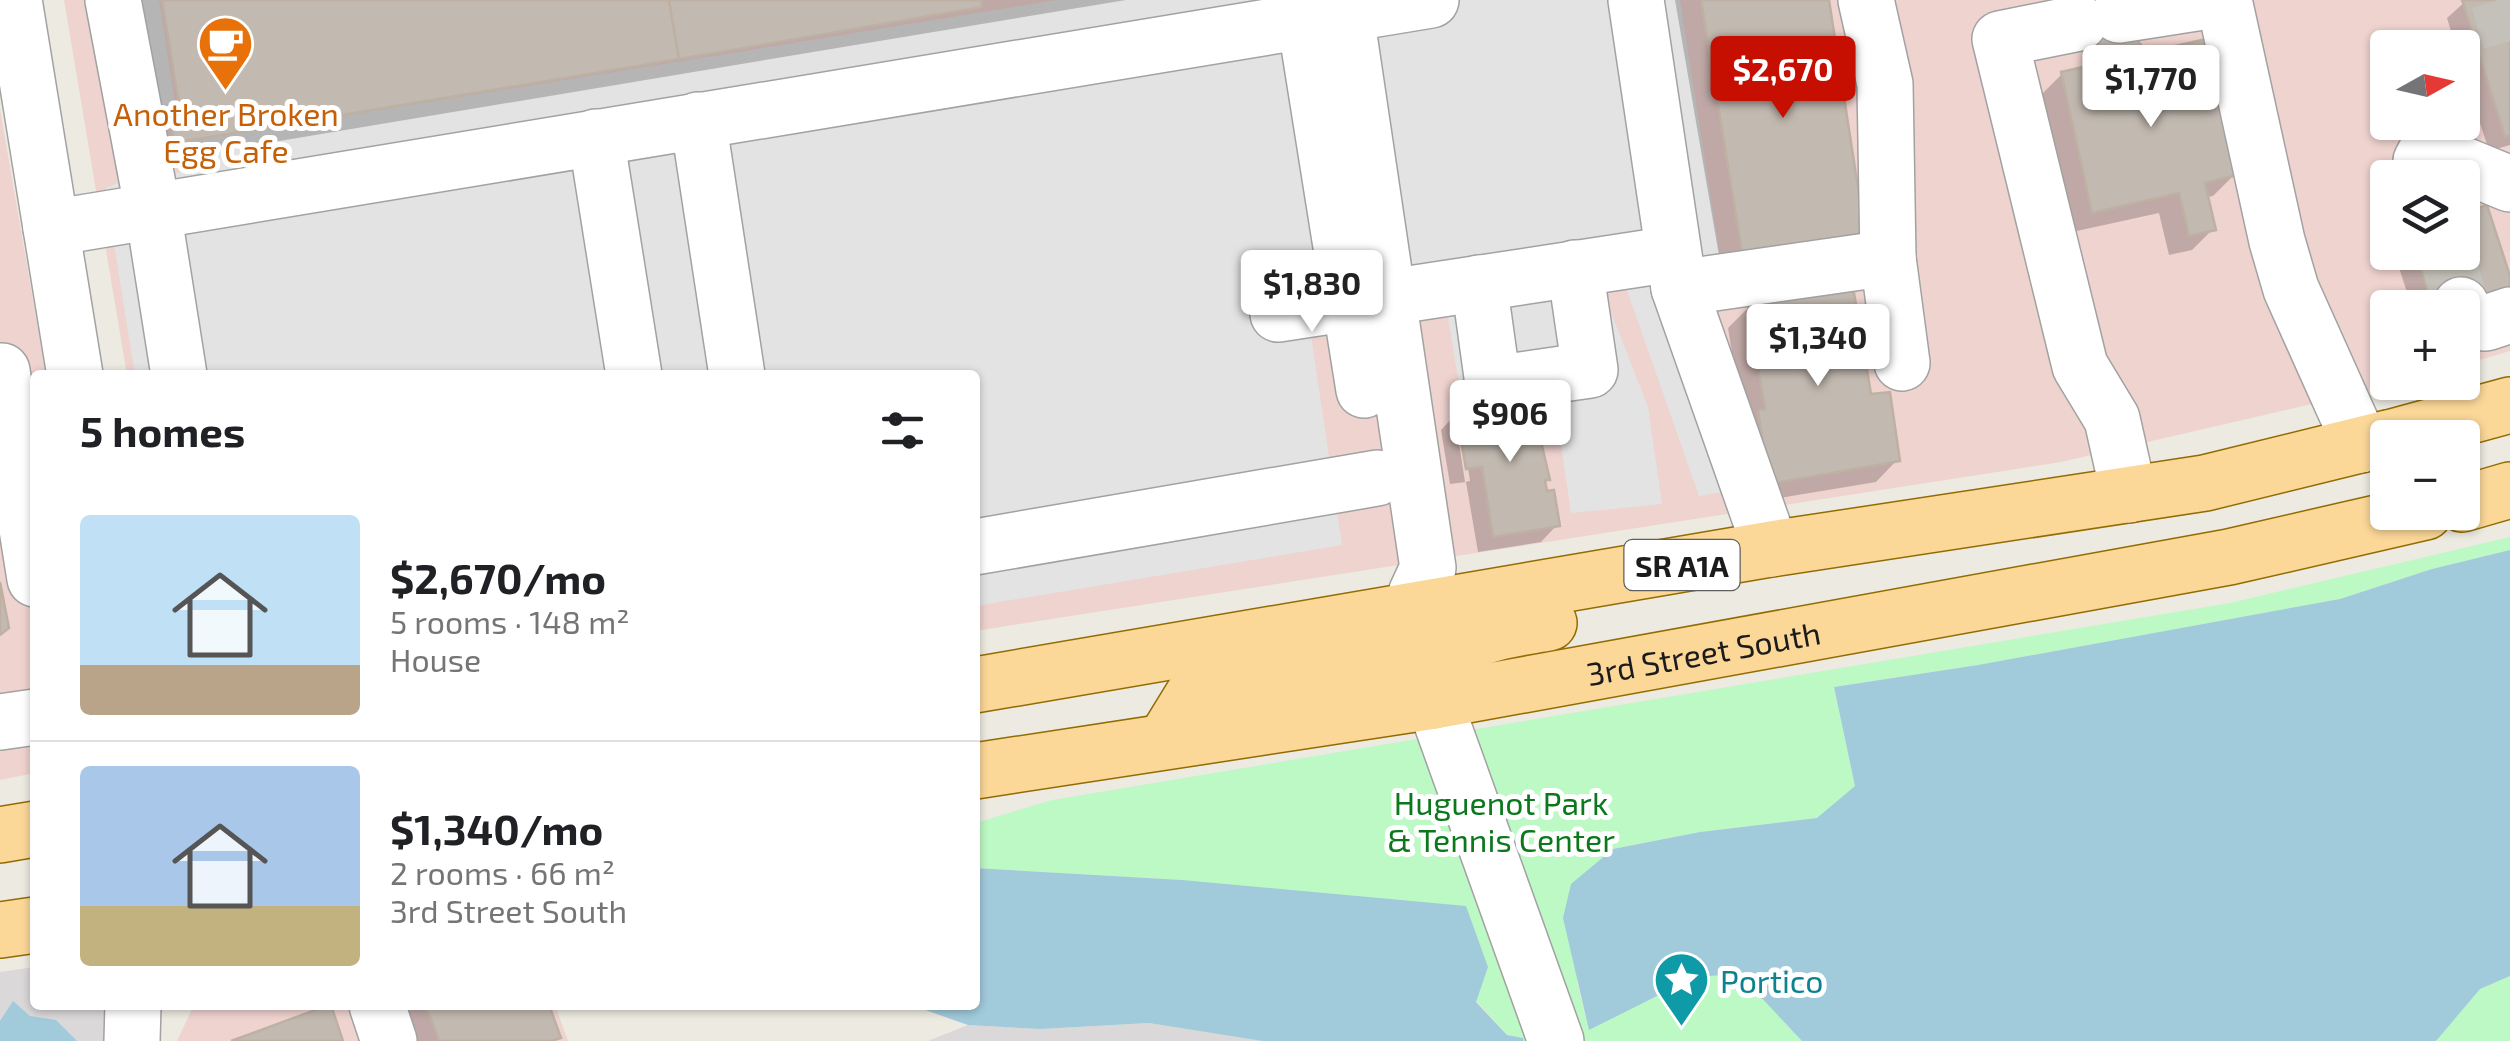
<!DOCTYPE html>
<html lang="en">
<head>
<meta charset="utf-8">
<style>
  :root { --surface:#fff; --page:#f6f6f6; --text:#202124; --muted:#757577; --line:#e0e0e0; --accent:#c60e01 }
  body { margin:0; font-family:"Exo 2",sans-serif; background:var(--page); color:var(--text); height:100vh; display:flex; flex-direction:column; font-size:38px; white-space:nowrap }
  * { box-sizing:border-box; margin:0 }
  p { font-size:32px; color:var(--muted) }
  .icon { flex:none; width:55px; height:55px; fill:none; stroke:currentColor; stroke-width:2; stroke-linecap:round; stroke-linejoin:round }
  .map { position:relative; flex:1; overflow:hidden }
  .side { position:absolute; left:30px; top:370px; width:950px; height:640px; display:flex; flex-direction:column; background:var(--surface); border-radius:10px; box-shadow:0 2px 8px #0004 }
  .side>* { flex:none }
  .needle { width:65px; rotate:82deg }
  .tools { position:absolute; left:2370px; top:30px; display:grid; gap:20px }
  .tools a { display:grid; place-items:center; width:110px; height:110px; border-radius:10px; background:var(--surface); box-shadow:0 2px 8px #0004; font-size:50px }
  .price { position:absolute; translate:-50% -85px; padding:0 22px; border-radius:10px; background:#fff; color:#222; font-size:32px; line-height:65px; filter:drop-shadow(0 2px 5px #0008) }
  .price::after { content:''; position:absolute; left:50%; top:60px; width:30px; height:22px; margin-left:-15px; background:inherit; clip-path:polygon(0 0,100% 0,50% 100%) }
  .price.active { background:var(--accent); color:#fff }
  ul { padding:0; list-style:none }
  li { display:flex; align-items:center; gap:30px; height:250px; padding:0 50px }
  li+li { border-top:2px solid var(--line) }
  li span { display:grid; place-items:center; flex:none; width:280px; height:200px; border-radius:10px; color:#555 }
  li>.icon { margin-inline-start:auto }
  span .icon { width:120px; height:120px; fill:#fffc; stroke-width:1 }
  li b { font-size:42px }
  h2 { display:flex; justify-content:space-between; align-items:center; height:120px; padding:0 50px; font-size:42px }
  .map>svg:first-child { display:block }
  .residential { fill:#dad8d8 }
  .commercial { fill:#efd3cf; fill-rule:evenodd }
  .park { fill:#bcf9c5 }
  .parking { fill:#e3e3e3 }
  .water { fill:#a1cadb }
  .shadow { fill:#0003; fill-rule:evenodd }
  .building { fill:#c2b9b0; stroke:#beb1a3; stroke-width:2.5 }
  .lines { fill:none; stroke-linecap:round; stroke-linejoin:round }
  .minor-tunnel { stroke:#c3c1b9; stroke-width:55; stroke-dasharray:55 28; stroke-linecap:butt }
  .minor-casing { stroke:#a2a2a2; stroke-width:58 }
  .major-casing { stroke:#926c01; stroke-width:58 }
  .minor { stroke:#fff; stroke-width:55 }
  .major { stroke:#fbd798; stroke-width:55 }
  .labels { text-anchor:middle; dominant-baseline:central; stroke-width:10; stroke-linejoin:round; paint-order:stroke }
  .shield { fill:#fff; stroke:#5f5f5f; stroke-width:2.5 }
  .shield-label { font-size:30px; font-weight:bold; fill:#1b1b1b }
  .food-label { font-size:32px; fill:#c56008; stroke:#fff }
  .street-label { font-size:32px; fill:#1b1b1b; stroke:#fff }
  .park-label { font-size:32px; fill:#0b781c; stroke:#fff }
  .culture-label { font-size:32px; fill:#0d838f; stroke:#fff; text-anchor:start }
</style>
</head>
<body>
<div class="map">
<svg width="2510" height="1041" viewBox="0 0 2510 1041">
  <rect width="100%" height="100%" fill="#edeae1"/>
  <g class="residential">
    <polygon points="35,967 35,1005 103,1005 109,1041 0,1041 0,972"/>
    <polygon points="1149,1023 1262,1041 928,1041 968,1025 1041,1029"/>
  </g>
  <g class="commercial">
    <path d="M64 0H2510V351L2463 365 2462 308H2388V382L2403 383 2061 462 975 631V375H127ZM2388 48H2462V122H2388ZM2388 178H2462V252H2388Z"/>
    <polygon points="0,109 46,375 35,375 35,773 0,780"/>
    <polygon points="194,1005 555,1005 568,1041 177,1041"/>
  </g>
  <g class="park">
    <polygon points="2510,537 2510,550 2432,569 2340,599 1978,665 1834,687 1855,786 1818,818 1700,832 1613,849 1577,982 1589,1030 1695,977 1739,974 1802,1041 1524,1041 1523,1038 1508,1035 1476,1001 1182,880 975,868 975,823 1052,800 2230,603"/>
    <polygon points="2510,976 2510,1041 2436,1041 2480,989"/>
  </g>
  <polygon class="parking" points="89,0 159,0 175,103 159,106 171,174 190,170 184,142 1057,0 1680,0 1720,257 1687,258 1765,485 1699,496 1621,273 1600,284 1648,407 1662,504 1571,513 1553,389 1462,402 1446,306 1311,335 1342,545 975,606 975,375 135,375 105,188 124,181"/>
  <g class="water">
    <polygon points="2510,550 2510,976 2480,989 2436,1041 1802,1041 1739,974 1695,977 1589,1030 1563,918 1571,884 1613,849 1700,832 1817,818 1855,786 1834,687 1978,665 2340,599 2432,569"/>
    <polygon points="975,868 1182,880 1466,906 1488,967 1476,1002 1507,1035 1523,1038 1524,1041 1262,1041 1149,1023 1041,1029 968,1025 911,1005 975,1005"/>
    <polygon points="13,1001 30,1016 56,1020 77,1041 0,1041 0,1021"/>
  </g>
  <g class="shadow">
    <polygon points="138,0 1126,0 153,162"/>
    <polygon points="1675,0 1827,0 1862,232 1841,253 1722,273"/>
    <polygon points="2052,0 2104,0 2234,175 2213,196 2206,197 2213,229 2192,250 2169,255 2159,213 2072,232 2041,95 2062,74 2102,65"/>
    <polygon points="2510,0 2510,145 2489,151 2462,67 2462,48 2456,48 2447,18 2467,0"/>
    <polygon points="2394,252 2462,252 2510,285 2510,288 2462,308 2412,308"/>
    <polygon points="1749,307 1869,397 1897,460 1876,482 1749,503 1744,428 1728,328"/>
    <path d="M1457 413 1542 436 1538 439 1547 479 1543 483 1557 525 1541 542 1478 552 1466 482 1450 484 1441 430ZM1456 423H1461L1470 481 1465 482Z"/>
    <polygon points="405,1005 546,1005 558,1037 554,1041 418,1041"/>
  </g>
  <g class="building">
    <polygon points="162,0 669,0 679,59 174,143 168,106 179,104"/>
    <polygon points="669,0 981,0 982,7 679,59"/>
    <polygon points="1701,0 1829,0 1865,233 1742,253"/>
    <polygon points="2061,0 2107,0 2147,53 2108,61"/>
    <polygon points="2462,0 2510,0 2510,135 2505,137"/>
    <polygon points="2206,39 2237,175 2205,183 2216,230 2189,236 2179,193 2092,213 2061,72"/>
    <polygon points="2487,205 2510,276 2510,289 2453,308 2433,308 2415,252 2462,252 2462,213"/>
    <polygon points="1853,287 1871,394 1890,392 1900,461 1769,484 1758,410 1765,409 1748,305"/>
    <polygon points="1538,398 1544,436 1540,437 1550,480 1545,480 1547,491 1554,490 1560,526 1493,537 1482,467 1466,469 1456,411"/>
    <polygon points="0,582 9,628 0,635"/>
    <polygon points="331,1005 343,1041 231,1041 329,1005"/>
    <polygon points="426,1005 549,1005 561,1038 551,1041 439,1041"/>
  </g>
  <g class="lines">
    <g class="minor-tunnel">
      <polyline points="2498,0 2510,41"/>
      <polyline points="2446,252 2461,305"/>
    </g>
    <defs>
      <g id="minor">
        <polyline points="14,0 75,375"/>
        <polyline points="113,0 153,211 179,375"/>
        <polyline points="1636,0 1679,288 1771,549"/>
        <polyline points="1866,0 1885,84 1888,258"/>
        <polyline points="2224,0 2277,241 2291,289 2361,445"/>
        <polyline points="1346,15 1428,568 1416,594 1419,612"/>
        <polyline points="2119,15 2215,0"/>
        <polyline points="1305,21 1364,390"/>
        <polyline points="2079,23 2000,39 2080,366 2112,419 2129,495"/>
        <polyline points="698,120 737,375"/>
        <polyline points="596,137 634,375"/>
        <polyline points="2425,178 2421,161 2427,150 2510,184"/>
        <polyline points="51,228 1431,0"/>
        <polyline points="1479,283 1493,384 1590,370 1575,268"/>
        <polyline points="1679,288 1888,258 1902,363"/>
        <polyline points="2461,305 2470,322 2486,323 2510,315"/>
        <polyline points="1278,314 1672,254"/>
        <polyline points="2,371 35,579"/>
        <polyline points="975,547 1377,478"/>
        <polyline points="1434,701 1556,1041"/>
        <polyline points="0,722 35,717"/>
        <polyline points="377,1005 389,1041"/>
        <polyline points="132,1041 133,1005"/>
      </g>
      <g id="major">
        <polyline points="2389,438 2510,405"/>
        <polyline points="2462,504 2510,490"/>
        <polyline points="975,685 1771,549 2205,483 2388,438"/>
        <path d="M1434 701C1438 689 1441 674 1448 663 1466 632 1516 629 1549 623"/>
        <polyline points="1166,739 1193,695 1392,658 1409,647 1419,612"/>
        <path id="s1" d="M975 771 1434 701 2229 557 2425 512"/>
        <polyline points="0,835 35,829"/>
        <polyline points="0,930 35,925"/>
      </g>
    </defs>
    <use href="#minor" class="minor-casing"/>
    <use href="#major" class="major-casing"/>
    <use href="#minor" class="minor"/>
    <use href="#major" class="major"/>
  </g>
  <defs>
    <symbol id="cafe-pin" viewBox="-11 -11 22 30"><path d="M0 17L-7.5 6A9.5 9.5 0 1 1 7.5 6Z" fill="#e8710a" stroke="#fff"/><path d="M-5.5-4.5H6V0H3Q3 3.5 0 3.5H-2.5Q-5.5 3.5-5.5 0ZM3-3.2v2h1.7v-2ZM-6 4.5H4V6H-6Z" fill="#fff"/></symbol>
    <symbol id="sight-pin" viewBox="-11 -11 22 30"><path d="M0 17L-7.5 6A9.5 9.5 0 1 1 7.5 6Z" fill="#0f9aa8" stroke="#fff"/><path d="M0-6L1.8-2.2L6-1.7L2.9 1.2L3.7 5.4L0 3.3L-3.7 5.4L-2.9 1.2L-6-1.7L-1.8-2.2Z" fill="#fff"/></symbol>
  </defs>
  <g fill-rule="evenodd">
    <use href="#cafe-pin" x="194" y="12" width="63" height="86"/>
    <use href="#sight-pin" x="1650" y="948" width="63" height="86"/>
  </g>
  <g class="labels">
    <rect class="shield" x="1624.5" y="540" width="115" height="50" rx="8"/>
    <g class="shield-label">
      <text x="1682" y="565">SR A1A</text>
    </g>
    <g class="food-label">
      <text x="226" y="113">Another Broken<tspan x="226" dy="37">Egg Cafe</tspan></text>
    </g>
    <g class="street-label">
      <text stroke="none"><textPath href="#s1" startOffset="738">3rd Street South</textPath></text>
    </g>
    <g class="park-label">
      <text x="1501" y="802">Huguenot Park<tspan x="1501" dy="37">&amp; Tennis Center</tspan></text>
    </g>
    <g class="culture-label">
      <text x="1720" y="980">Portico</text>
    </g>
  </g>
</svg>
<div class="tools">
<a><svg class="needle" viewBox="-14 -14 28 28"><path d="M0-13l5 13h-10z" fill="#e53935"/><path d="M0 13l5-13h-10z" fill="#757577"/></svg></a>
<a><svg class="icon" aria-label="layers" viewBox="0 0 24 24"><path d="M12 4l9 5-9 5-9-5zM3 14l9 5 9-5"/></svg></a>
<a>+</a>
<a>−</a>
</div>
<b class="price active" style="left:1783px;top:121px">$2,670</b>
<b class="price" style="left:2151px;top:130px">$1,770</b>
<b class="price" style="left:1312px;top:335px">$1,830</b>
<b class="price" style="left:1818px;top:389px">$1,340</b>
<b class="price" style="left:1510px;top:465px">$906</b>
<section class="side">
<h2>5 homes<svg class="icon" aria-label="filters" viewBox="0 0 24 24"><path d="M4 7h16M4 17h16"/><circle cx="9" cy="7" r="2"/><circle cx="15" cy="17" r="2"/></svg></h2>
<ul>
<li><span style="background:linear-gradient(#bfe0f5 75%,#b9a48a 0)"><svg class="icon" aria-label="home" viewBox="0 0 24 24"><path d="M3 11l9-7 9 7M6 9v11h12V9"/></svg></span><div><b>$2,670/mo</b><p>5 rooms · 148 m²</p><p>House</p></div></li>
<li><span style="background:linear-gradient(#a9c7e8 70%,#c2b280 0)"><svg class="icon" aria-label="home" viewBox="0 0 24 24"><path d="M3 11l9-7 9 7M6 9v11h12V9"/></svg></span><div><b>$1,340/mo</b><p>2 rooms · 66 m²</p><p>3rd Street South</p></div></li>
</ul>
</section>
</div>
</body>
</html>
